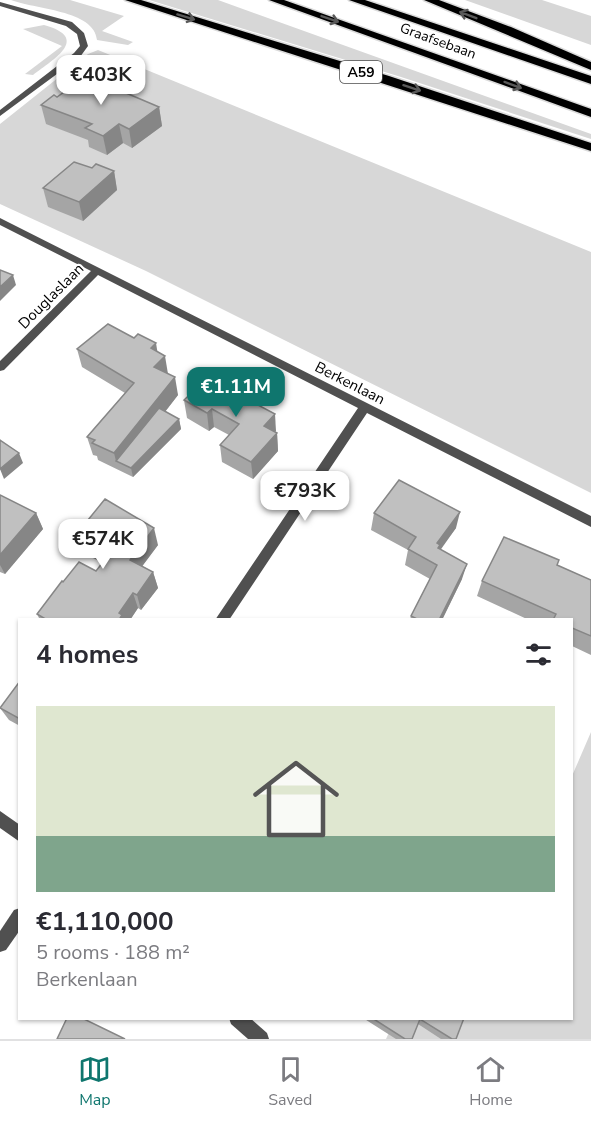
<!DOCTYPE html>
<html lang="en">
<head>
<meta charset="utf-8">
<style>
  :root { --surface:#fff; --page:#f7f7f7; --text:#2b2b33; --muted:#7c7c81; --line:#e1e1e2; --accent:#0f766e }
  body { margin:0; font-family:"Nunito Sans",sans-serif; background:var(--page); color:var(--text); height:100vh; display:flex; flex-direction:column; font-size:22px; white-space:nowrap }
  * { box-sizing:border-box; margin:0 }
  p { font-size:20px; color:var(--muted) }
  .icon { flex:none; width:33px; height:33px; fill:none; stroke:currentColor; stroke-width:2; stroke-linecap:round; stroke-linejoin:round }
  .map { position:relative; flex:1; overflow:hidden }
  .side { position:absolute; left:18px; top:618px; width:555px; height:402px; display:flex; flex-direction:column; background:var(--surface); border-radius:0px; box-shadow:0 2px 4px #0004 }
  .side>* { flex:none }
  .price { position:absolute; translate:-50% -51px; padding:0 14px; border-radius:12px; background:#fff; color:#222; font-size:20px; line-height:39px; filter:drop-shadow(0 2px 3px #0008) }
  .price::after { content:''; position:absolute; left:50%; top:36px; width:18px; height:14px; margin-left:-9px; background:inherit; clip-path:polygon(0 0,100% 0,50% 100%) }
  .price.current { background:var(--accent); color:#fff }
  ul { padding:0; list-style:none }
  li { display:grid; align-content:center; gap:12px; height:318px; padding:0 18px }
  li+li { border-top:2px solid var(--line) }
  li span { display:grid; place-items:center; height:186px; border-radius:0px; color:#555 }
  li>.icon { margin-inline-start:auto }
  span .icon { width:108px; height:108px; fill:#fffc; stroke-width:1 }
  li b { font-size:26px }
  h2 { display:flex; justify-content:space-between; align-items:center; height:72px; padding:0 18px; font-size:26px }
  .dock { display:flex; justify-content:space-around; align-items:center; height:84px; border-top:2px solid var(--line); background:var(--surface); font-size:16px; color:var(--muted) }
  .dock a { display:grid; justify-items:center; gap:3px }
  .dock .current { color:var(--accent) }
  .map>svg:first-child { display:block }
  .green { fill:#d7d7d7 }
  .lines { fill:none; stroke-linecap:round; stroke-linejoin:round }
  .motorway-casing { stroke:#dbdbdb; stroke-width:3 }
  .minor { fill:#505050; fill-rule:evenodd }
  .motorway { fill:#000; fill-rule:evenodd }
  .wall { fill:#a5a5a5 }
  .shaded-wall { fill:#868686 }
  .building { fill:#c0c0c0; stroke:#868686; stroke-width:1.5 }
  .oneway { stroke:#595959 }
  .labels { text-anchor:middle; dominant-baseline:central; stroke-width:4.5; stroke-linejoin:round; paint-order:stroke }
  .far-street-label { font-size:14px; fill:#000; stroke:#fff }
  .shield { fill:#fff; stroke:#4c4c4c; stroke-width:1.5 }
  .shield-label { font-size:14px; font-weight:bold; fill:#000 }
  .street-label { font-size:15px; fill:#000; stroke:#fff }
</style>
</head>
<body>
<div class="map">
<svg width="591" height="1039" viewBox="0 0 591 1039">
  <rect width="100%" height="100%" fill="#fff"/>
  <g class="green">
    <path d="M11 0H70L124 16 102 31 133 42 128 45 97 40C95 10 33 9 11 0Z"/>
    <polygon points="149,0 218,0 591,134 591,139 401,77"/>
    <polygon points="465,0 542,0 591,16 591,45"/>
    <path d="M44 25C91 38 54 59 33 75L25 74 62 46 23 29Z"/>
    <polygon points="98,50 591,252 591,493 146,271 0,204 0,124 88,54"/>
    <polygon points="591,732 591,1039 386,1039 395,1019 572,1018 572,776"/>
  </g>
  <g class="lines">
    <defs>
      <g id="motorway">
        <polygon points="125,0 141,0 389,76 591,143 591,151"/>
        <polygon points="269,0 284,0 591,109 591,117"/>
        <polygon points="349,0 365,0 591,76 591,84"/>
        <polygon points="424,0 439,0 511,27 591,62 591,70"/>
      </g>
    </defs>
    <use href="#motorway" class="motorway-casing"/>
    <g class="minor">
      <polygon points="0,2 72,22 84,33 88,46 80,57 0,116 0,110 74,53 80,46 77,34 66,26 0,6"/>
      <polygon points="0,218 591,516 591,527 367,413 229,620 215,620 358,408 98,275 4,370 0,371 0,361 91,271 0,225"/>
      <polygon points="0,811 20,825 20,842 0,828"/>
      <polygon points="20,908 20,930 6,950 0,952 0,931 14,910"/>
      <polygon points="229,1018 250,1018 267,1033 269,1039 248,1039 231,1024"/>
    </g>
    <use href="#motorway" class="motorway"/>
  </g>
  <g class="wall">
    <polygon points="127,74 138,88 131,94 121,90 119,80"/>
    <polygon points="57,97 159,107 162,126 132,148 123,143 107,155 89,147 88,140 46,124 41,105"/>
    <polygon points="92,168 114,171 117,190 83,221 48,207 43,188"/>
    <polygon points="77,349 157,351 178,395 165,412 179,419 181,429 133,477 98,460 97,456 93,455 87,437 125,393 82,367"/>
    <polygon points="184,400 275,414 275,432 277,433 278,451 253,479 222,462 220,445 229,435 214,427 209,431 187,418"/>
    <polygon points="0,495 36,513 43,529 5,574 0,572"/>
    <polygon points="374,513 456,528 440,549 462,579 442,620 410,620 411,616 430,579 405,565 408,550 371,530"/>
    <polygon points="75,536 158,545 142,566 153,572 158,588 141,610 138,608 130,620 40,620 37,614 63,582 96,571 103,563 81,552"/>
    <polygon points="557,565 591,580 591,655 572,646 572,620 529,620 477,596 482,581"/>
    <polygon points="20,681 20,726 9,720 0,708"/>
    <polygon points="363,1018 464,1018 456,1039 441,1039 418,1024 412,1039 396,1039"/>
  </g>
  <g class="shaded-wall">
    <polygon points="137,78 138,88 131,94 129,83"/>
    <polygon points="159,107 162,126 132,148 129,129"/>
    <polygon points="119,124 123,143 107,155 103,136"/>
    <polygon points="114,171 117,190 83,221 79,202"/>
    <polygon points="13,275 16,285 0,301 0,287"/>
    <polygon points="156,343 159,362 151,348"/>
    <polygon points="165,356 168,374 154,367"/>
    <polygon points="175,377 178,395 124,464 116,461 114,453"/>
    <polygon points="212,409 214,427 209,431 207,413"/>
    <polygon points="275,414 276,431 265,444 264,426"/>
    <polygon points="179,419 181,429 133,477 131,468"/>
    <polygon points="277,433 278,451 253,479 251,462"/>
    <polygon points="19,453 23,463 4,479 0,469"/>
    <polygon points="460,512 456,528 439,552 437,543"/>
    <polygon points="36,513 43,529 5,574 0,565 0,555"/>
    <polygon points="154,528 158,545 135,576 130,560"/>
    <polygon points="467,564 462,579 442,620 439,620"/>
    <polygon points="153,572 158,588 141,610 137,595"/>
    <polygon points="133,593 138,608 130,620 119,620 119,613"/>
  </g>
  <g class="building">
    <polygon points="127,74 137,78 129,83 119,80"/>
    <polygon points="86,76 159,107 129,129 119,124 103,136 85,128 92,124 41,105 54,95 57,97"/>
    <polygon points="74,162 92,168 96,164 114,171 79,202 43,188"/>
    <polygon points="0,270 13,275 0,287"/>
    <polygon points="108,324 134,338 138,334 156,343 151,348 165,356 154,367 175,377 114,453 92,443 95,440 87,437 134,383 77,349"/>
    <polygon points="207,378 275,414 264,426 277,433 251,462 220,445 239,424 212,409 207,413 184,400"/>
    <polygon points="159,408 179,419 131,468 116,461"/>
    <polygon points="0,440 19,453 0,469"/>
    <polygon points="399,480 460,512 437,543 440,545 438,548 467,564 439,620 419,620 411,616 437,565 408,549 416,537 374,513"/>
    <polygon points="0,495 36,513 0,555"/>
    <polygon points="105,499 154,528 130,560 153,572 137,595 133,593 119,613 122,615 119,620 47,620 37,614 62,581 63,582 79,562 96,571 110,553 75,536"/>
    <polygon points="504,537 559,560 557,565 591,580 591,636 572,628 572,620 553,620 556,614 482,581"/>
    <polygon points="20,681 20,719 0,708"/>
    <polygon points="67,1018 82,1018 125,1039 57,1039"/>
    <polygon points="372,1018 464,1018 456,1039 452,1039 420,1019 412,1039 405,1039"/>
  </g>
  <defs><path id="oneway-shaft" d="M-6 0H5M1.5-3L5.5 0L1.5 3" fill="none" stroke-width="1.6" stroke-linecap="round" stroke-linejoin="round" transform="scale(1.5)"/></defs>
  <g class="oneway">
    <use href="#oneway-shaft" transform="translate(468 15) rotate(-159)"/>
    <use href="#oneway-shaft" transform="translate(186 17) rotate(17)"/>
    <use href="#oneway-shaft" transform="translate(330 19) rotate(19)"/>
    <use href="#oneway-shaft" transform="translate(513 85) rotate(20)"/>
    <use href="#oneway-shaft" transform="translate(412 88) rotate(18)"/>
  </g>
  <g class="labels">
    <g class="far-street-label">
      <text transform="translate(438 41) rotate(20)">Graafsebaan</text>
    </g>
    <rect class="shield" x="340" y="61" width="42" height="22" rx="4.5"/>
    <g class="shield-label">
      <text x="361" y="72">A59</text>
    </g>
    <g class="street-label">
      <text transform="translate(51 296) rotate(-45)">Douglaslaan</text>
      <text transform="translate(350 383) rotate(27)">Berkenlaan</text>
    </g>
  </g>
</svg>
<b class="price" style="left:101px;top:106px">€403K</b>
<b class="price current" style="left:236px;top:418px">€1.11M</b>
<b class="price" style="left:305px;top:522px">€793K</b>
<b class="price" style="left:103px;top:570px">€574K</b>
<section class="side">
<h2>4 homes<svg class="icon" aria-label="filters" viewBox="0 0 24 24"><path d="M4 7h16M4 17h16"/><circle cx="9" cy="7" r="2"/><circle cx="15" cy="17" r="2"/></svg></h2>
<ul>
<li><span style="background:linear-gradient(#dfe7d0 70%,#7fa58c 0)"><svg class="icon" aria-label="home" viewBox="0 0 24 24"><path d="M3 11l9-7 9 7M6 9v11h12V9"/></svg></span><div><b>€1,110,000</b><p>5 rooms · 188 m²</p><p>Berkenlaan</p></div></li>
</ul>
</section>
</div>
<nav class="dock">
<a class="current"><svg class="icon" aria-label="map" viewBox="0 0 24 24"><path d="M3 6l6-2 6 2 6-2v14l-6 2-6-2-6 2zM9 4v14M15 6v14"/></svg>Map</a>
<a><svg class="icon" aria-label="saved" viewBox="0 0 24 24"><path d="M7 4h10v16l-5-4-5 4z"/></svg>Saved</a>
<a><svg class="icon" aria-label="home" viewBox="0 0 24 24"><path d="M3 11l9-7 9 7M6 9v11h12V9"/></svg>Home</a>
</nav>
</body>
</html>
